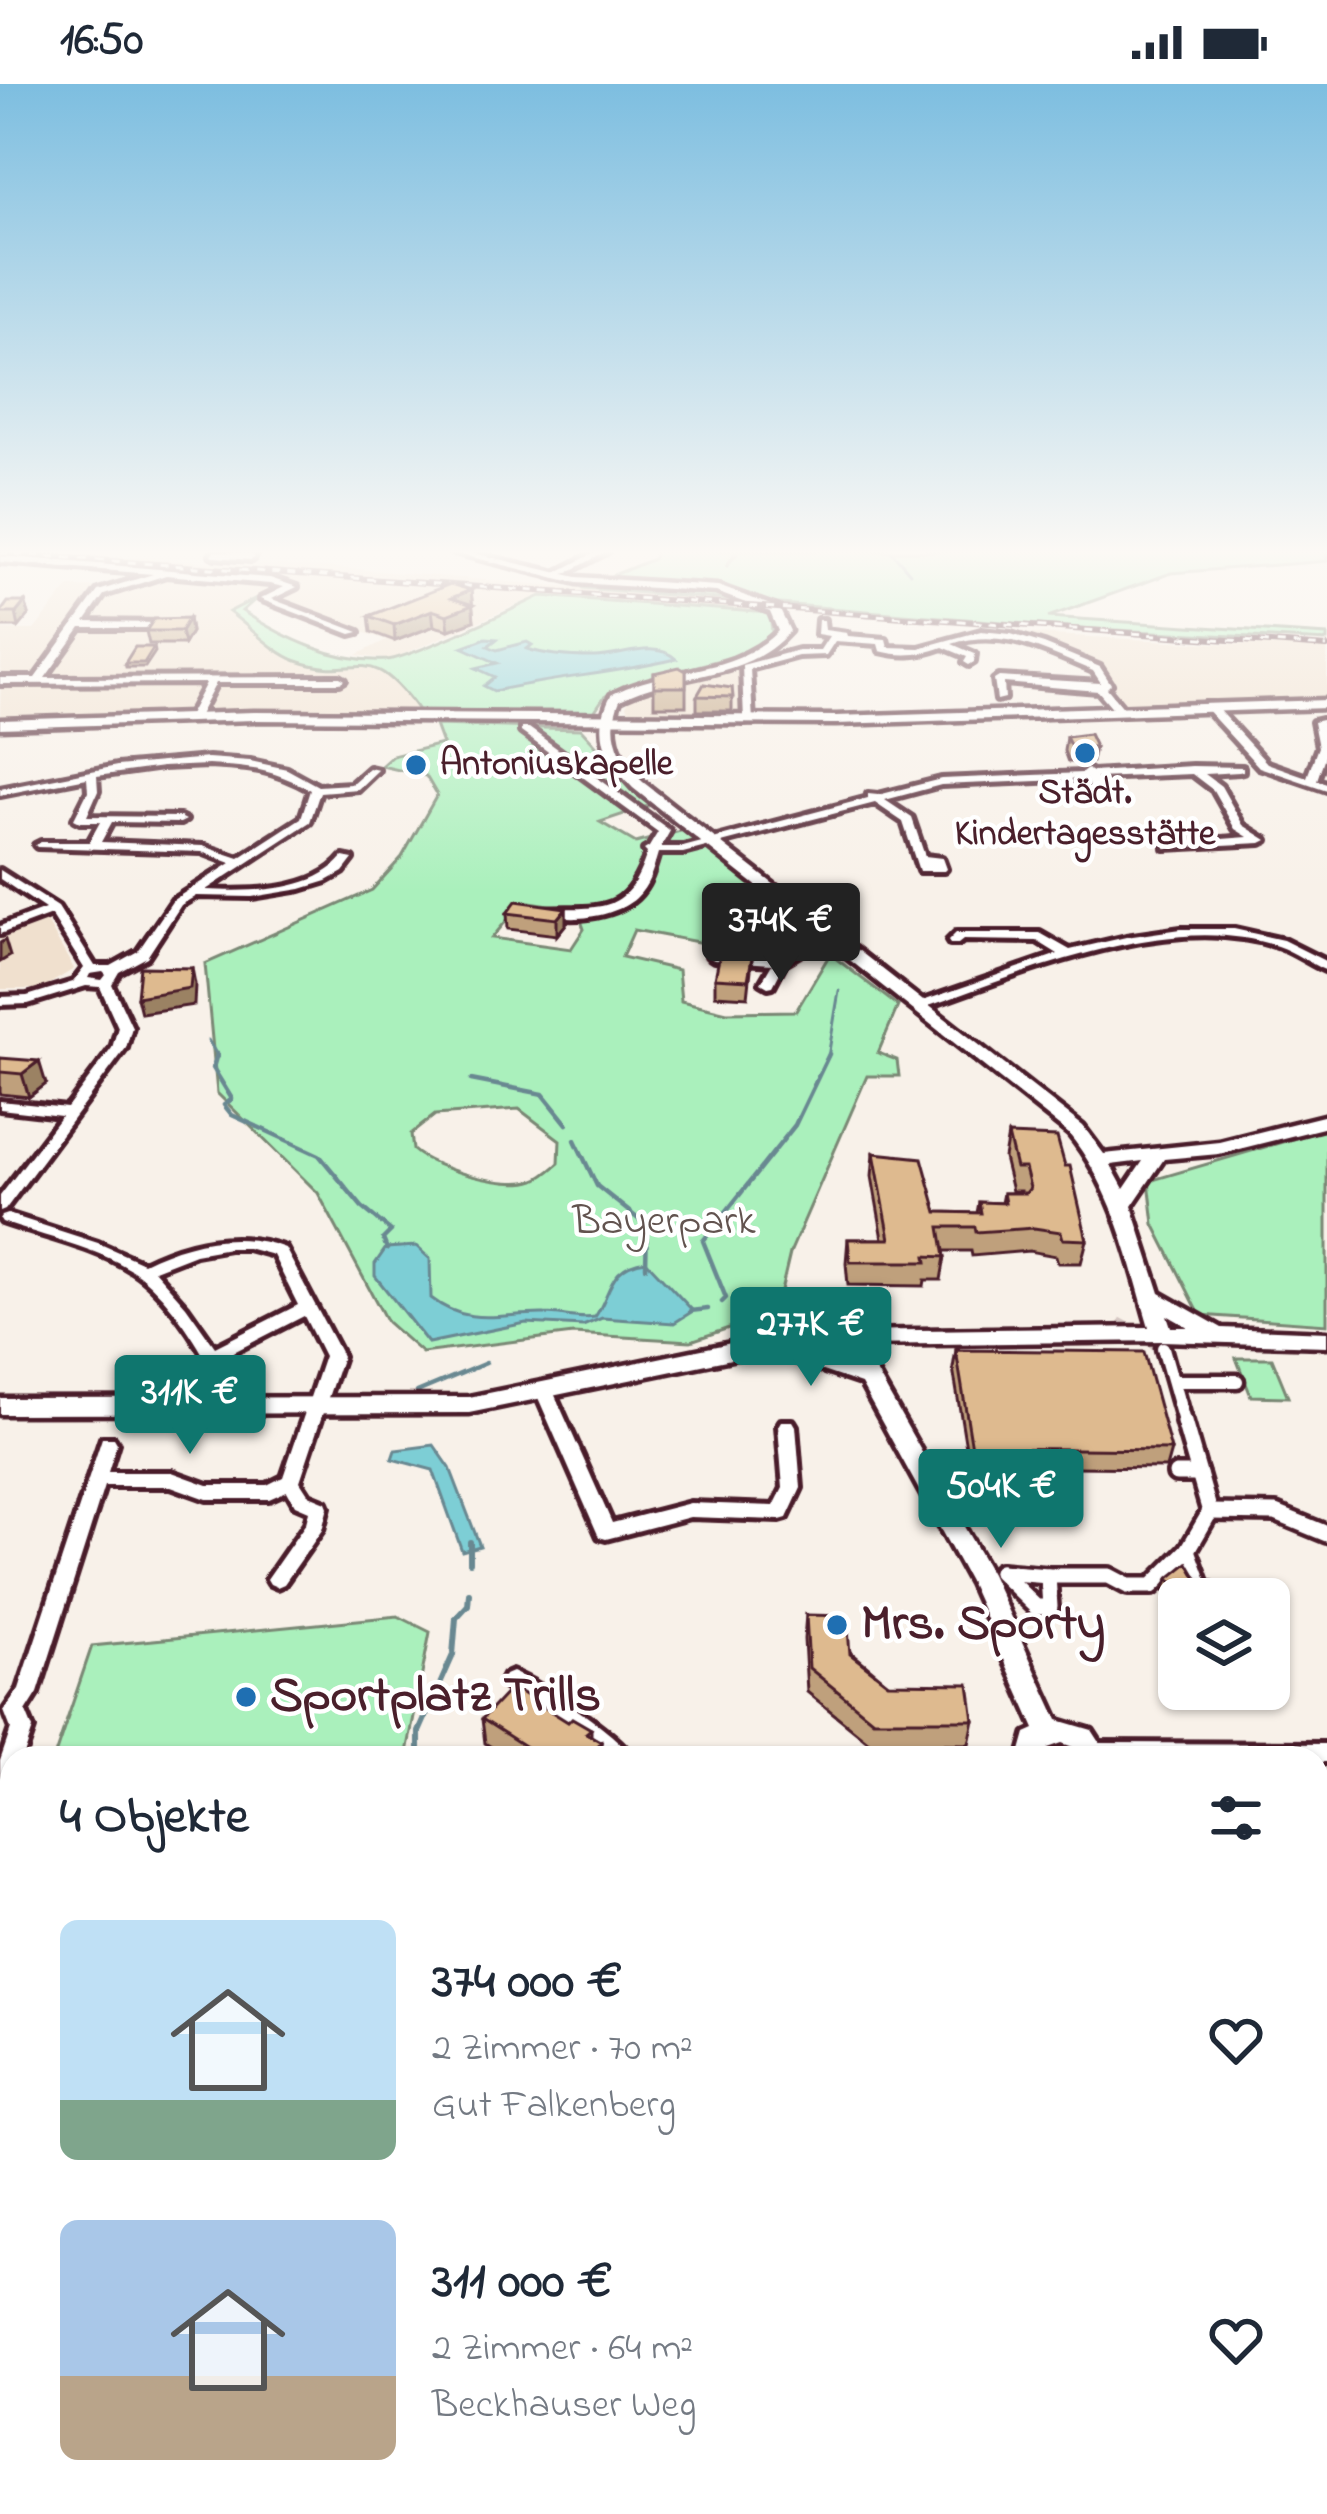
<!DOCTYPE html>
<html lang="de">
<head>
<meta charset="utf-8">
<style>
  :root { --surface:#fff; --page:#f2f2f3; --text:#1f2937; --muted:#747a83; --accent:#0f766e }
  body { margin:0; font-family:"Indie Flower",sans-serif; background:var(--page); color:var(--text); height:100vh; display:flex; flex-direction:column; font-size:45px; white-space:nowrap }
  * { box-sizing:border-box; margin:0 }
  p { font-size:39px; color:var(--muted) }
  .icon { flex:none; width:66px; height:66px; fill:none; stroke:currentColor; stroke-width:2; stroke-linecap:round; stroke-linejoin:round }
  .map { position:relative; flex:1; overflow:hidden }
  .drawer { position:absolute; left:0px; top:1662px; width:1329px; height:768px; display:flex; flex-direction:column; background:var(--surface); border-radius:36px 36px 0 0; box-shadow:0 3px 9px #0004 }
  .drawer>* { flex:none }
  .tools { position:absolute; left:1158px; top:1494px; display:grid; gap:24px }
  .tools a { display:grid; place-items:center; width:132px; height:132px; border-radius:18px; background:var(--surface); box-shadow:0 3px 9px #0004; font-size:60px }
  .price { position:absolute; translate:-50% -102px; padding:0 27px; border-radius:12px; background:var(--accent); color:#fff; font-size:39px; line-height:78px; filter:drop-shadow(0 3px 6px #0008) }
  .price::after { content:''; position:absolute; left:50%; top:72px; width:36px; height:27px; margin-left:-18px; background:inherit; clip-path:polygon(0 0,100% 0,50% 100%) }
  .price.on { background:#222; color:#fff }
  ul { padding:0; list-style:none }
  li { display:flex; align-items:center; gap:36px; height:300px; padding:0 60px }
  li span { display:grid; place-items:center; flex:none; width:336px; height:240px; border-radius:18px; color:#555 }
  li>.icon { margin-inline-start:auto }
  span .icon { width:144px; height:144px; fill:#fffc; stroke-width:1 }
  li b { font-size:51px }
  h2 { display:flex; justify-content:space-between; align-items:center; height:144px; padding:0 60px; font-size:51px }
  .status { display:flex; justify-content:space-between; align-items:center; height:84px; padding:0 60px; background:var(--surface); direction:ltr }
  .status svg { height:33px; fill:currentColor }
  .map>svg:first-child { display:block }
  .built { fill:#f0e0ce }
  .green { fill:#aaf0bc; stroke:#7a8874; stroke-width:3; fill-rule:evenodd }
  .water { fill:#7dced5; stroke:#698891; stroke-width:3 }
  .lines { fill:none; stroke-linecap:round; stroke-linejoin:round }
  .stream-far3 { stroke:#698891; stroke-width:3 }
  .stream-far2 { stroke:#698891; stroke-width:4.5 }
  .stream-far1 { stroke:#698891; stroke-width:6 }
  .stream { stroke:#698891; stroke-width:8 }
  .pedestrian-tunnel { stroke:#d5c7c3; stroke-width:12; stroke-dasharray:12 6; stroke-linecap:butt }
  .pedestrian-far1-casing { stroke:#4a1f2b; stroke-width:21 }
  .pedestrian-casing { stroke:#4a1f2b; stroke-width:24 }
  .minor-casing { stroke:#4a1f2b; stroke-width:10 }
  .tertiary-casing { stroke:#4a1f2b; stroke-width:9 }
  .secondary-casing { stroke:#4a1f2b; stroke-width:9 }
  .pedestrian-far1 { stroke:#fff; stroke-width:12 }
  .pedestrian { stroke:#fff; stroke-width:15 }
  .minor { fill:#fff; fill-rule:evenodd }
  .tertiary { fill:#fff; fill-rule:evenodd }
  .secondary { fill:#fff; fill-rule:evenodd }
  .rail-casing { stroke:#4a1f2b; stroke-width:6 }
  .rail { stroke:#fff; stroke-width:3; stroke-dasharray:8; stroke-linecap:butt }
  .wall { fill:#bfa07b; stroke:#4a1f2b; stroke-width:3 }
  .shaded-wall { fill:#9b8264; stroke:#4a1f2b; stroke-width:3 }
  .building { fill:#deba8f; stroke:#4a1f2b; stroke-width:3 }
  .poi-dot { fill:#1f6fb2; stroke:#fff; stroke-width:4.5 }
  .labels { text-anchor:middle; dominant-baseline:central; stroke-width:9; stroke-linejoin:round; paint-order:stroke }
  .far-poi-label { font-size:36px; font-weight:bold; fill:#4a1f2b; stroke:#fff; text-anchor:start }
  .park-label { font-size:42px; fill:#62534f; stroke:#fff }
  .near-poi-label { font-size:51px; font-weight:bold; fill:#4a1f2b; stroke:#fff; text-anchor:start }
</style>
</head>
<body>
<div class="status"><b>16:50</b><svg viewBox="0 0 49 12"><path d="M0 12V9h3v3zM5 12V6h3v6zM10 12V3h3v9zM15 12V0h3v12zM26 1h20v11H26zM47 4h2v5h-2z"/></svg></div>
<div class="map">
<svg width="1327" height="2430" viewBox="0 0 1327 2430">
  <rect width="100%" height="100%" fill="#f8f1e9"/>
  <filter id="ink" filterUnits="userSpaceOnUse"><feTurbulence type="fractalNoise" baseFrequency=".00833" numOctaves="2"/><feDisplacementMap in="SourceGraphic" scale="24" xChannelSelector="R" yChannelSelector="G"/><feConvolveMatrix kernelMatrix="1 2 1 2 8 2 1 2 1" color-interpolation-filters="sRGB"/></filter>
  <g filter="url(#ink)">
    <g class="built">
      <polygon points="0,467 354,485 759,519 770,529 542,510 390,576 357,571 386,556 259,512 230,527 297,577 379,584 398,598 418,626 0,634 2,546 34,546 69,503 112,504 174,482"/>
      <polygon points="1011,549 1327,565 1327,612 1123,619 1103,583"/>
      <polygon points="751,580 756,630 631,630 626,622 630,614 651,605"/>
      <polygon points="45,835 74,885 41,905 0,905 0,849"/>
    </g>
    <g class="green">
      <polygon points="656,467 736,467 726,483 739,467 1327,467 1327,477 1171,489 1048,533 1327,551 1327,557 1077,544 582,504 653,475"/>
      <path d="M541 512 770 529 772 548 753 567 623 602 604 613 594 628 433 627 418 626C366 553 359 599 297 577 274 569 249 542 229 528L258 513 242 527C285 554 335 579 387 576 411 574 513 525 541 512Z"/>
      <path d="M435 641 581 645 651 721 600 738 636 759 688 745 755 801 743 811 797 847 719 862 634 846 622 873 678 886 681 917 727 928 796 927 830 870 898 922 878 969 897 976 899 992H867L790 1169 776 1228 691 1257 573 1250 422 1269 387 1238 318 1109 217 1009 205 880 372 806 402 773 437 711 426 692 381 682 392 672 442 660ZM523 817 577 825 584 845 571 865 492 854ZM519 1025 560 1056 559 1079C553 1084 543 1093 535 1096 507 1106 434 1085 413 1066L411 1050 435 1031Z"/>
      <polygon points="1327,1045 1327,1240 1200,1231 1154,1140 1149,1097"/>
      <polygon points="1236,1274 1272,1274 1288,1313 1251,1312"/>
      <polygon points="398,1532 430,1548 406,1674 54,1674 92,1562"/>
      <polygon points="168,2418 1209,2418 1221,2430 151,2430"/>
    </g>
    <g class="water">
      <path d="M486 554 497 555 488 562 497 566 527 558 532 561 527 565C546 571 574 573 593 573 619 574 654 555 676 575 614 590 555 593 494 607L484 602 495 593 476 584 497 579 462 563Z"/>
      <path d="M416 1162 430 1175 431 1214C469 1244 502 1229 545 1230 563 1230 577 1236 595 1233 612 1208 608 1182 646 1177L693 1227 674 1239 602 1234 583 1242 526 1239 428 1259 375 1192V1180L386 1164Z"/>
      <polygon points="434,1361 450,1384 480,1462 462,1467 433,1386 392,1375 395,1366"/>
    </g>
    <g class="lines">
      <g class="stream-far3">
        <polyline points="891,467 910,489"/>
        <polyline points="208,956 218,973"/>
        <polyline points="828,973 839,907"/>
      </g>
      <g class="stream-far2">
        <polyline points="217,970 213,984 232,1015 224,1021 232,1031 319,1071 362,1123 391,1147 383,1155 387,1165"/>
        <polyline points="471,996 543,1010 567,1040"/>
        <polyline points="575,1056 597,1102 647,1142 646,1183"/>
        <polyline points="722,1218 726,1214 703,1157 795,1041 829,970"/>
        <polyline points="690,1227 708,1225"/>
        <polyline points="417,1308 486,1279"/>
      </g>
      <g class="stream-far1">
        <polyline points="470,1458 470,1478"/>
        <polyline points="419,1674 419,1648 453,1571 456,1534 468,1521 469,1509"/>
      </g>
      <polyline class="stream" points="266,2430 275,2418"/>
      <polyline class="pedestrian-tunnel" points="1118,1239 1163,1264 1189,1229"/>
      <defs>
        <g id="pedestrian-far1">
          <polyline points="1163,1264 1185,1341"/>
          <polyline points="1173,1297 1237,1297"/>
        </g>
        <g id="pedestrian">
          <polyline points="1184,1338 1210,1428 1188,1466"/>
          <polyline points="1176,1390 1199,1390"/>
          <polyline points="1210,1428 1276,1429 1327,1450"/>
          <polyline points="1000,1488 1036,1523 1050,1523 1048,1492 1109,1492 1128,1502 1152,1502 1188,1466 1202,1504 1226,1513"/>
          <polyline points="1000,1488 1048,1492"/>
        </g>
        <g id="minor">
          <polygon points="215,467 251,470 255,473 251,476 215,473 211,471"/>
          <polygon points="598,467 608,467 557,494 550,492"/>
          <polygon points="0,472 270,494 297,503 272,515 359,548 351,550 260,515 284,503 270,500 166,491 104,511 85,538 167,539 170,540 170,544 81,544 45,594 340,593 345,596 340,599 216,599 198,633 193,636 188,633 206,599 0,600 0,594 35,594 98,507 153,490 0,478"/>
          <path d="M818 536H824L825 546 847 549 848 552 886 555 888 563 919 564 981 547 1011 550 1044 560 1100 583 1111 600 1107 604 1125 626 1116 628 1098 607 1004 599 1005 614 997 616 994 596 999 593 1101 599 1093 587C1047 568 1003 543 952 560L975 570 974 578 969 581 964 578 967 573 943 563C921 571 903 573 880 567L878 560 835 557 826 571 798 572 750 585 753 637 744 639 742 581 798 566H820L829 552 817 550Z"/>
          <polygon points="1205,620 1213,620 1267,679 1307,693 1318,663 1313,638 1322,636 1327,666 1317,696 1327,699 1327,706 1259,683 1205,624"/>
          <path d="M521 644H529L668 745 670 747 661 763H683L868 714V710L878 711 941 695 1082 689 1087 685 1092 688 1192 682 1243 683V687L1239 688 1205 690 1221 702 1243 741 1267 756 1261 759 1165 764V760L1169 759 1248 753 1235 745 1213 706 1192 690 1096 694 1106 713 1101 716 1097 715 1085 695 941 701 885 716 912 734 925 772 942 774 946 785 944 787H919L903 738 875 719 683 769H658C653 786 649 802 636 814 614 834 565 840 540 828L542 825C599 822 626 834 647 769L644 766 649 763 658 748 521 648Z"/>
          <path d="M208 674 250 677 287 685 318 702 351 700 369 684 378 686 358 705 320 708 310 738 206 806C248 808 314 809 343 773L353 775 343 788 327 797 301 805 252 813 196 812 181 821 147 873 119 888 112 900 132 943 126 964 5 1126 0 1128V1112L61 1032 0 1025V1017L67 1024 112 964 118 943 100 903 86 902 28 920 0 921V913L27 912 73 898 84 884 51 831 0 850V842L45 825 0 795V786L58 823 95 882H111L138 867 173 816 231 779 202 768 37 763 35 761 41 758H89L100 738H80L74 735 88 707 87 694 0 711V705L117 682ZM208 681C250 683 273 685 310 706L301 734 239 774 203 762 101 758 112 738 180 739 186 736 180 733 87 732 98 707 97 692 162 683ZM103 888 106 891 102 896 88 894 90 890Z"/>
          <polygon points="817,835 823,839 810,847 812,863 785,879 773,902 768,903 761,899 772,880 714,876 708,872 714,868 778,873 800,861 800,842"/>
          <path d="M1181 845H1234L1283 856 1327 878V887C1310 880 1295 868 1277 862 1171 826 1026 888 926 923H916L914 920 1058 870 1037 857 963 856 958 860H950L948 857 956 849H1040L1070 866 1126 853Z"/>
          <path d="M8 1130 98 1159 143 1179C188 1157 237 1146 285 1164L342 1272 300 1397 309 1411 326 1418 328 1423 322 1446 284 1500 277 1503 270 1500 267 1495 306 1439 309 1427 295 1421 287 1407 269 1415H207L171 1402H104L38 1609 26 1628 33 1645 23 1674H12V1705L8 1715 0 1718V1677L11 1645 4 1627 19 1605 102 1354H114L117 1359 108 1388H172L208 1401H267L283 1393 324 1272 304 1232 222 1274 238 1307 241 1320 238 1324H226C221 1313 219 1301 213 1290 198 1257 164 1207 133 1187 95 1163 45 1153 2 1138L0 1135 2 1132ZM229 1164H247L273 1171 298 1221 215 1263 186 1222 154 1186 195 1170Z"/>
          <polygon points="545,1303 551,1305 554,1309 612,1439 690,1419 774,1422 783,1404 778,1342 781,1337 793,1337 796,1342 801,1404 787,1434 780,1436 690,1433 606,1455 599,1453 536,1309 539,1305"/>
          <path d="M512 1588C541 1600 617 1648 633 1674H607L591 1659 505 1603 502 1597 505 1591Z"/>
          <polygon points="1094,1659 1327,1660 1327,1678 1317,1678 1317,1674 1086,1674 1083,1668 1086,1661"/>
          <polygon points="0,1913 12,1914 12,1938 0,1937"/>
        </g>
        <g id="tertiary">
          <path d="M447 467H464L577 493 718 502 779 524 790 547C746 598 676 587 620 616 606 648 619 675 643 698L1083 1042 1104 1070 1219 1058 1327 1031V1043L1219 1070 1164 1075 1132 1122 1160 1209 1222 1244 1327 1248V1262L1162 1257 861 1261 991 1490 1058 1636 1092 1646 1110 1674H1080L1073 1663 1062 1659 1048 1664 1047 1674H1019L1026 1649 1035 1645 970 1499 861 1300 772 1270 736 1274 469 1329 0 1330V1314L469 1313 736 1258 846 1247 1149 1243C1129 1175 1115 1107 1069 1050L633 704C606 677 592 648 611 611 664 583 734 592 778 547L770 528 716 508 577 499ZM1143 1077 1124 1105 1111 1081ZM1167 1231 1188 1243H1171ZM840 1262 850 1280 807 1266Z"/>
          <polygon points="1317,2247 1327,2251 1327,2294 1317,2290"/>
          <polygon points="1252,2418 1297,2418 1302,2430 1257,2430"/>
        </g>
        <polygon id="secondary" points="1327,616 1327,624 836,640 254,636 0,644 0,636 254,628 836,632"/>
      </defs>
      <use href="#pedestrian-far1" class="pedestrian-far1-casing"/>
      <use href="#pedestrian" class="pedestrian-casing"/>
      <use href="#minor" class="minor-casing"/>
      <use href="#tertiary" class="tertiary-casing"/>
      <use href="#secondary" class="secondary-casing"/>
      <use href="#pedestrian-far1" class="pedestrian-far1"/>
      <use href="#pedestrian" class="pedestrian"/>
      <use href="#minor" class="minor"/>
      <use href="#tertiary" class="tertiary"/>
      <use href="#secondary" class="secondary"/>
      <defs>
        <polyline id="rail" points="0,469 1327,563"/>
      </defs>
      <use href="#rail" class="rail-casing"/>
      <use href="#rail" class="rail"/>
    </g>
    <g class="wall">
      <polygon points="471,506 474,537 449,546 434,542 395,557 371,548 369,532"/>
      <polygon points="25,518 29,531 19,543 1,543 0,527"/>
      <polygon points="189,534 191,548 184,560 149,560 146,547"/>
      <polygon points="154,563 155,568 145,583 126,583 125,579"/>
      <polygon points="686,587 686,622 654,622 654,589"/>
      <polygon points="732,604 732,627 697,627 697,612"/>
      <polygon points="1066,653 1095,663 1092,678 1068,678 1064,667"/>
      <polygon points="566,824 566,840 557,851 508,845 507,829"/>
      <polygon points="753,867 748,913 715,911 715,894"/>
      <polygon points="0,974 46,1000 29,1013 0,1010"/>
      <polygon points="1008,1051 1087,1156 1081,1179 1058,1179 1056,1172 1029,1167 972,1172 971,1167 944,1167 945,1173 941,1196 925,1196 924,1202 848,1201 846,1179 848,1155 883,1155 872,1092 874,1069 937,1128 977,1129 979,1118 1001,1119 1003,1109 1021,1109 1021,1107 1012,1107 1004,1074"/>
      <polygon points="956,1266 1171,1366 1166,1384 969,1382 953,1284"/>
      <polygon points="1168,1495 1205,1515 1179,1516 1164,1507"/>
      <polygon points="806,1531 888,1599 974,1636 969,1660 870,1659 807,1608 804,1555"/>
      <polygon points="482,1635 568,1638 591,1645 591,1652 601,1658 602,1674 509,1674 485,1659"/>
    </g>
    <g class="shaded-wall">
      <polygon points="471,506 474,537 449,546 447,531 451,514"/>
      <polygon points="25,518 29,531 19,543 16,529"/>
      <polygon points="432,526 434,542 395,557 394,541"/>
      <polygon points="189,534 191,548 184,560 181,547"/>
      <polygon points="566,824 566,840 557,851 557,835"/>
      <polygon points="5,856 10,872 0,878 0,859"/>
      <polygon points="192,884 195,900 194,921 141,929 137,913"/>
      <polygon points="39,977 46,1000 29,1013 22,990"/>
      <polygon points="601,1658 602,1674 588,1674"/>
    </g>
    <g class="building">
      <polygon points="450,500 471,506 451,514 473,521 447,531 432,526 394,541 369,532"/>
      <polygon points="8,518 25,518 16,529 0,529"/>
      <polygon points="189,534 181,547 146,547 154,535"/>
      <polygon points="135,563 154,563 144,579 125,579"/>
      <polygon points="679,583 686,587 686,603 654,603 654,589"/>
      <polygon points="704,600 732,604 733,613 697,612"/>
      <polygon points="1089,650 1095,663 1071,663 1066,653"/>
      <polygon points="516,817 566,824 557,835 507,829"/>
      <polygon points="721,865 753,867 748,896 715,894"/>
      <polygon points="140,883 192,884 190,904 137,913"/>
      <polygon points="0,974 39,977 22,990 0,988"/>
      <polygon points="1008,1051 1057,1053 1065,1082 1070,1082 1087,1156 1063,1155 1061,1148 1034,1144 976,1148 975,1143 940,1143 945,1173 926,1172 927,1178 850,1178 848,1155 890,1155 874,1069 922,1074 937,1128 981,1129 979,1118 1005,1119 1003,1109 1026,1109 1030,1104 1025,1084 1016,1084"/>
      <polygon points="956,1266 1144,1268 1171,1366 972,1364"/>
      <polygon points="1188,1479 1202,1503 1205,1515 1199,1515 1168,1495"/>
      <polygon points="806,1531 847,1532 850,1570 888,1599 969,1600 974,1636 873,1636 809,1584"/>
      <polygon points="512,1603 568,1638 572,1634 591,1645 586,1649 601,1658 588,1674 543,1674 482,1635"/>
    </g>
  </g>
  <linearGradient id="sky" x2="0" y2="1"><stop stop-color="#7dbee0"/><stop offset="0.58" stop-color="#fcf9f5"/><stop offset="1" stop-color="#fcf9f5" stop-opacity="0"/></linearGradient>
  <rect width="1327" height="807" fill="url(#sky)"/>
  <g class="poi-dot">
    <circle cx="1085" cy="669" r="12"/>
    <circle cx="416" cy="681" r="12"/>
    <circle cx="837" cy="1541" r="12"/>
    <circle cx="246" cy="1613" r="12"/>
  </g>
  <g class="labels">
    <g class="far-poi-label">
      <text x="440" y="681">Antoniuskapelle</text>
      <text x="1085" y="710" text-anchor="middle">Städt.<tspan x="1085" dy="41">Kindertagesstätte</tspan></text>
    </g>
    <g class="park-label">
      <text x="664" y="1138">Bayerpark</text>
    </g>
    <g class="near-poi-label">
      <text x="861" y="1541">Mrs. Sporty</text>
      <text x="270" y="1613">Sportplatz Trills</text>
    </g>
  </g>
</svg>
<div class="tools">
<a><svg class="icon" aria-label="layers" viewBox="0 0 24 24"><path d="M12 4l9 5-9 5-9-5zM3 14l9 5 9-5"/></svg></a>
</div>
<b class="price on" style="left:781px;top:901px">374K €</b>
<b class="price" style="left:811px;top:1305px">277K €</b>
<b class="price" style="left:190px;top:1373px">311K €</b>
<b class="price" style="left:1001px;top:1467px">504K €</b>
<section class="drawer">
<h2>4 Objekte<svg class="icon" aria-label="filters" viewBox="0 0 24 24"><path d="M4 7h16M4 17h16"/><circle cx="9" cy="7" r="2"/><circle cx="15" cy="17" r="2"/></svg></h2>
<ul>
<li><span style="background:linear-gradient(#bfe0f5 75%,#7fa58c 0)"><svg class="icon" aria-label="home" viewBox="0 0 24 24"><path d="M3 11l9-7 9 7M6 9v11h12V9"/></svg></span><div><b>374 000 €</b><p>2 Zimmer · 70 m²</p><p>Gut Falkenberg</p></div><svg class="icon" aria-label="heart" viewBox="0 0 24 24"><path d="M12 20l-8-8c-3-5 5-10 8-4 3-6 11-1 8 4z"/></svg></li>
<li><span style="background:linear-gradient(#a9c7e8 65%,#b9a48a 0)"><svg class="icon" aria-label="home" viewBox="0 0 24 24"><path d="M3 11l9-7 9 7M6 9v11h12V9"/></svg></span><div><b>311 000 €</b><p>2 Zimmer · 64 m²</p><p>Beckhauser Weg</p></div><svg class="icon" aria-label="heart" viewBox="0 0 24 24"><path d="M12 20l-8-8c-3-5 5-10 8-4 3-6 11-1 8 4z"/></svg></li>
</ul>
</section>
</div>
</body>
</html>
